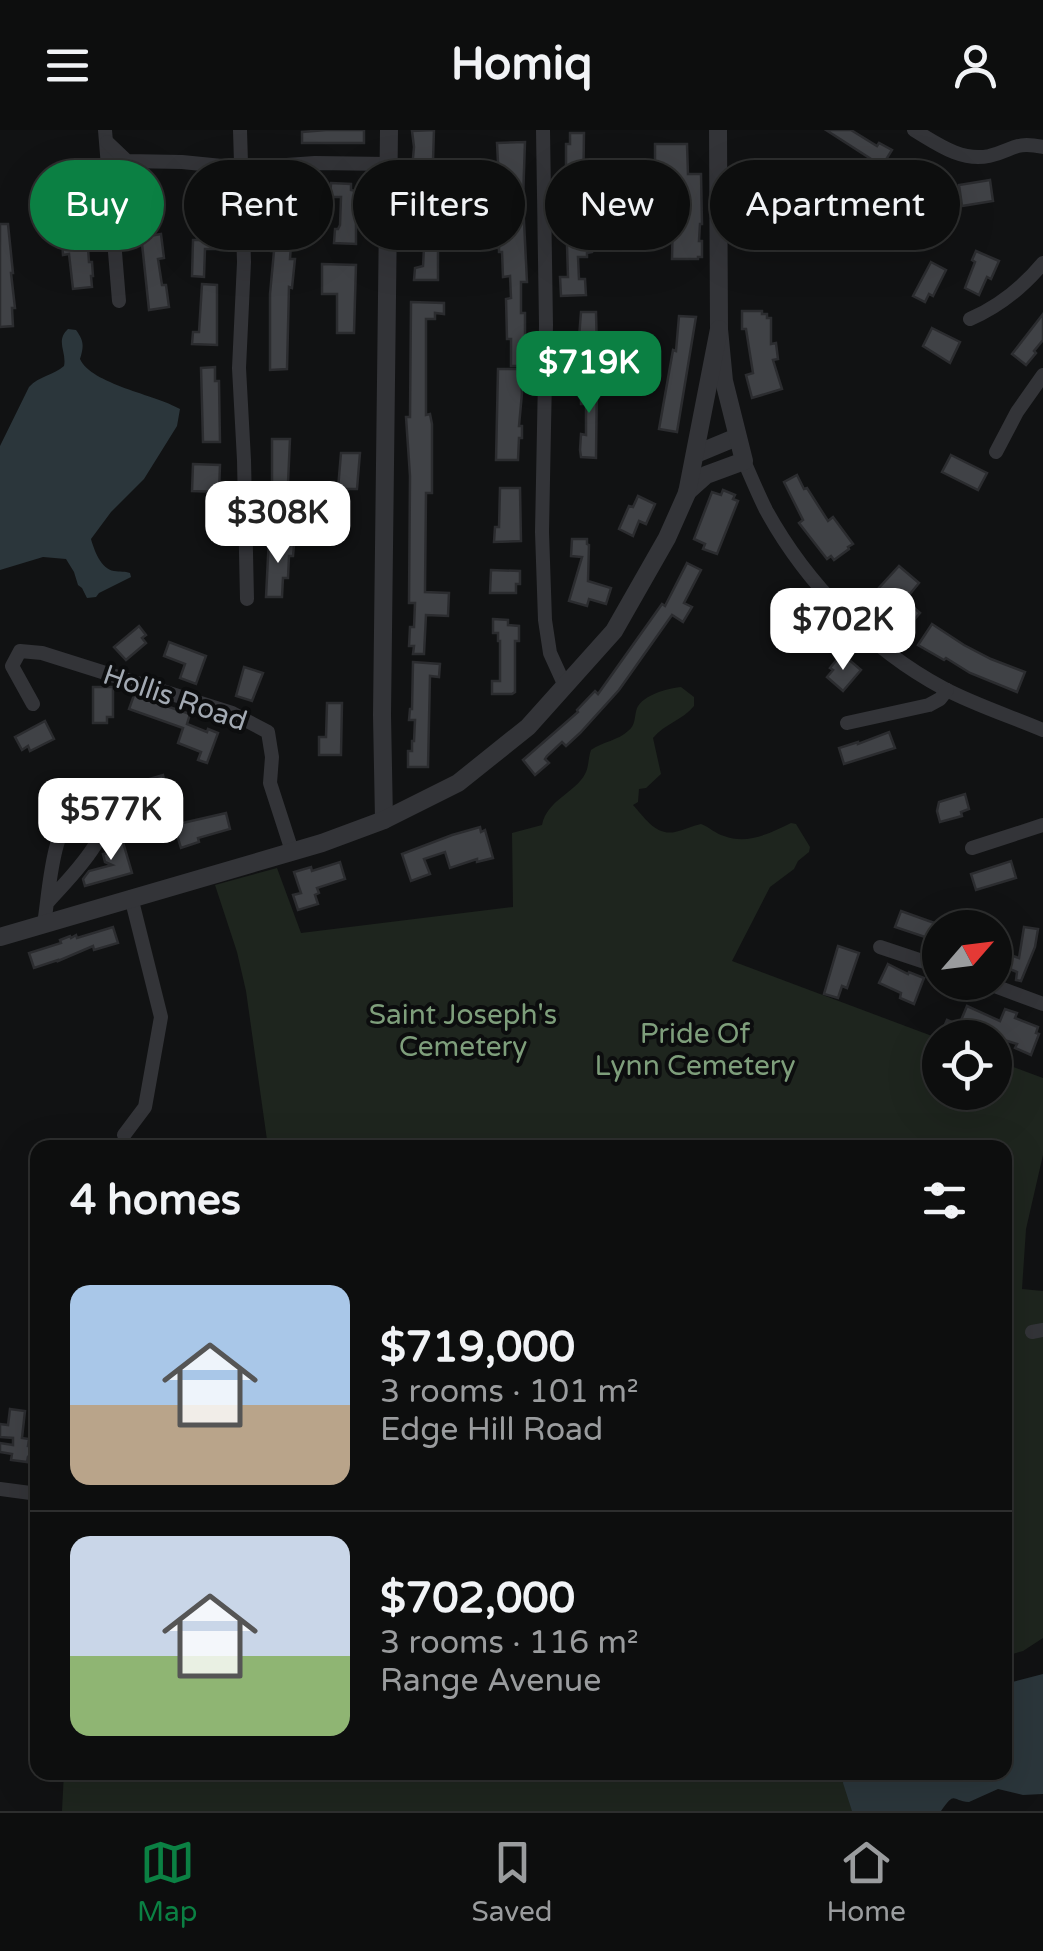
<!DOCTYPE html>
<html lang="en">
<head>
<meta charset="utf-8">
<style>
  :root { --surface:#0d0e0e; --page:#161717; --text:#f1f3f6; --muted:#9a9c9e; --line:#2d2e2e; --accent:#0b8043 }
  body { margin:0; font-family:"Varela Round",sans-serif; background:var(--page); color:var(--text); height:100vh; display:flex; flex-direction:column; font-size:38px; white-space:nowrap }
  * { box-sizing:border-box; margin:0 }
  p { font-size:32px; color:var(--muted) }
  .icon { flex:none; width:55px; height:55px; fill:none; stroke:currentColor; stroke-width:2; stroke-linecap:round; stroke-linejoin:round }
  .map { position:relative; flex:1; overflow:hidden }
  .sheet { position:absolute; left:30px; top:1010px; width:982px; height:640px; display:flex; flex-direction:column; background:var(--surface); border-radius:20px; box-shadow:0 10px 40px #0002,0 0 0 2px var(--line) }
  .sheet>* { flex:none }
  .top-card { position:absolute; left:30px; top:30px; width:985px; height:90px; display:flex; gap:20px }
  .needle { width:65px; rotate:62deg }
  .fabs { position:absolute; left:922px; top:780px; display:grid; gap:20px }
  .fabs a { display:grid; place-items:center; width:90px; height:90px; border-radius:50%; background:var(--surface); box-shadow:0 10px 40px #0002,0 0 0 2px var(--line); font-size:50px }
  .price { position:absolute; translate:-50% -85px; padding:0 22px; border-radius:20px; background:#fff; color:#222; font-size:32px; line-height:65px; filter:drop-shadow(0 2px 5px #0008) }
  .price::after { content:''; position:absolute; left:50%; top:60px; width:30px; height:22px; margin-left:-15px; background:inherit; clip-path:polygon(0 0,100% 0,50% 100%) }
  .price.selected { background:var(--accent); color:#fff }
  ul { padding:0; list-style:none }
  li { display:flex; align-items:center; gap:30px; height:250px; padding:0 40px }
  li+li { border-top:2px solid var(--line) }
  li span { display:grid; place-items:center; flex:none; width:280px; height:200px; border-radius:20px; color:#555 }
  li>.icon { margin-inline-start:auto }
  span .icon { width:120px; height:120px; fill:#fffc; stroke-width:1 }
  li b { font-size:42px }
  h2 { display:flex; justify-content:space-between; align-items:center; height:120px; padding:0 40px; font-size:42px }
  .chip { padding:0 35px; border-radius:45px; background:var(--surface); box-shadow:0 10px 40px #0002,0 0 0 2px var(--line); font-size:35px; line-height:90px }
  .chip.selected { background:var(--accent); color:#fff }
  header { display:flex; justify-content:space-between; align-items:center; height:130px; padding:0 40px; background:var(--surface); font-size:45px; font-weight:700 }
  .tab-bar { display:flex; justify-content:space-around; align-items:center; height:140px; border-top:2px solid var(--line); background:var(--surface); font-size:28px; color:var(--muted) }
  .tab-bar a { display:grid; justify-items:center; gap:5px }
  .tab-bar .selected { color:var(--accent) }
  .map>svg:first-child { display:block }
  .green { fill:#1e251e }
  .water { fill:#2b363b }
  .building { fill:#404246; stroke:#2b2c2f; stroke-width:2.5 }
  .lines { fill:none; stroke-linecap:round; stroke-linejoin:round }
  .minor { stroke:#333438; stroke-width:14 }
  .tertiary { stroke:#333438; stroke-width:18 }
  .labels { text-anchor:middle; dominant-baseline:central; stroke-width:8; stroke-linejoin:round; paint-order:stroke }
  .street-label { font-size:28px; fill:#a3aab3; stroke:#0c0d0e }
  .park-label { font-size:28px; fill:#7e9e7b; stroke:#0c0d0e }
</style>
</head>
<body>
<header><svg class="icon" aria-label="menu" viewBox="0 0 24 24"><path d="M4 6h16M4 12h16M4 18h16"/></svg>Homiq<svg class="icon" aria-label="person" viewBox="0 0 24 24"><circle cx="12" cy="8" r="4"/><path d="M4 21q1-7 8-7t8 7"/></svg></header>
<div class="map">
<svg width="1043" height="1681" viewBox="0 0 1043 1681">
  <rect width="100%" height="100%" fill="#111213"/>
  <g class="green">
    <path d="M681 557 694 567V576C683 590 664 594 653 608L661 644 646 658 639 659 638 672 633 675C645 688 656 706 675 702 684 700 692 696 701 694 709 697 716 704 724 706 748 715 770 703 791 693L796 694 810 717 809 722 798 731 794 739 770 757 732 831 940 909V962H995V930L1043 948V1025L1026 1099 1022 1159 1043 1161V1508L1023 1521 1005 1526V1018L268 1017 246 861 237 822 215 755 277 738 301 803 513 777 512 703 542 695C547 670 576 662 585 644 589 637 588 628 591 620 602 612 619 610 628 601 636 595 634 587 637 578 643 565 668 558 681 557Z"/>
    <polygon points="64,1642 895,1642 907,1681 62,1681"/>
  </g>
  <g class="water">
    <path d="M68 199 76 200C84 211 84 216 80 229 91 254 156 265 180 279L177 296 144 349 111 382 91 409C94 420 101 439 114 441 120 442 125 441 130 443L131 447 99 463 96 467 87 468 82 458 78 455 74 442 66 429 43 427 0 440V316L29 257C39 246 54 245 64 236 67 222 55 211 68 199Z"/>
    <path d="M1043 1544V1664L1023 1665 998 1659 969 1672C951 1671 956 1660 941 1681H852L843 1653 844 1643 1005 1642V1554Z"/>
  </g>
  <g class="building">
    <polygon points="326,0 364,0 364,13 302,13 302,2"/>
    <polygon points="434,0 432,62 435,62 435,78 438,78 438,150 414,150 415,138 423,136 424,118 418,118 417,107 413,107 415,51 411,50 414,17 412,1"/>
    <polygon points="826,0 851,0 877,16 879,13 892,20 882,36"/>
    <polygon points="570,3 584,3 583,74 588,73 588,84 591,84 592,122 587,123 587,127 578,127 579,149 585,149 586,165 561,166 560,147 568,147 565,53 562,53 563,39 566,39 566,14 570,14"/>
    <polygon points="525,12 523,71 527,152 521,152 521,183 525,183 525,236 511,236 511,209 507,209 506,169 511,168 510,146 503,147 502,122 499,122 499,118 469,117 470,102 482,102 482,106 507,106 507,84 498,84 498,72 500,72 497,13"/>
    <polygon points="655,14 687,14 688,44 701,44 702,94 700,94 699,111 702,111 702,127 698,127 698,129 672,129 673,82 678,81 678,54 657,54 657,56 644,56 644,54 625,53 626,43 655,43"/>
    <polygon points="748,44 764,44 764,93 739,93 739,76 748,76"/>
    <polygon points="82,49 89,105 87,105 89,132 92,132 93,146 91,146 92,157 73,159 69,124 63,125 62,110 58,110 56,96 61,96 59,75 64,74 62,51"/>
    <polygon points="196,50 210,50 210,58 218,59 217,119 205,119 204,147 192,146 193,110 202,110 201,67 195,67"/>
    <polygon points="990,50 993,71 962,76 959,55"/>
    <polygon points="331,53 351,54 351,60 356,61 356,114 334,113 335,99 338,99 340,95 341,67 330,67"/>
    <polygon points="156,55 159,79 153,79 155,105 161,104 164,128 158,129 162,155 166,155 169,177 149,180 136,57"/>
    <polygon points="272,58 290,59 289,72 312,74 311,88 293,87 290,129 295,129 292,158 289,157 287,239 270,240 270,164 274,121 271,121"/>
    <polygon points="0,94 8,94 13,143 11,143 15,178 12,178 13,196 0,197"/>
    <polygon points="976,121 999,131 991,149 987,147 979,165 965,158 975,132 972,130"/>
    <polygon points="931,132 946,140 933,166 929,164 925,172 913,166"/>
    <polygon points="322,134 356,135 354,203 337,203 337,164 322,164"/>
    <polygon points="202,154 217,155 217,215 192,214 193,202 199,202"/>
    <polygon points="411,172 444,173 444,184 435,183 435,189 426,189 426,285 430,284 432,294 432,363 426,363 425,462 449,463 448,486 426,485 424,524 413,524 414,516 409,516 410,497 414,497 415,473 409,473 410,346 406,287 410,287"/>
    <polygon points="742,181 762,181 762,184 767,184 767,188 771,188 771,214 776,213 778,229 773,230 782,259 752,268 746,245 753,243 746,199 742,199"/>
    <polygon points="581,182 596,182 597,221 578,221"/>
    <polygon points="1043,184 1043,210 1034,221 1036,223 1026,235 1012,224"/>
    <polygon points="679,186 696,187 677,302 659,299 673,220 676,221"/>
    <polygon points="932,198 960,212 950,233 923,216"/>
    <polygon points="215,237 215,251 219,251 220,312 203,312 201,238"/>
    <polygon points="498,239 520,239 522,263 519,296 522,296 522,308 519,308 518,330 496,330"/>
    <polygon points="583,245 597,245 596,328 581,327 580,320 581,304 586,305 586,274 581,274 581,251 583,251"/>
    <polygon points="272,309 290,309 287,375 272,375"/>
    <polygon points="341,323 360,323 357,359 338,359"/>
    <polygon points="951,325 987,343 978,360 942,342"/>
    <polygon points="193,334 220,335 219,362 192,361"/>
    <polygon points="797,345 804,359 807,358 828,391 833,387 853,414 848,417 849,419 834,430 831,426 827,429 799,393 803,390 784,352"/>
    <polygon points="500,358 520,358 521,411 494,412 495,397 499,397"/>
    <polygon points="723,360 735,365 733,369 738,371 717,424 703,419 705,414 694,409 712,362 721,365"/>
    <polygon points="638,366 655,374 646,394 639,391 633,406 619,399 629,376 633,377"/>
    <polygon points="269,407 284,408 283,414 294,415 293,426 289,426 288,448 283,448 282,467 266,467"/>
    <polygon points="572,409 587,409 587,414 589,415 588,451 611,458 606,474 589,469 587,476 569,471 582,427 571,426"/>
    <polygon points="687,433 701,440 684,473 692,477 683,492 672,485 619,560 580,603 566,616 562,612 547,626 545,629 549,633 535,645 523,630 578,582 577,580 595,561 598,564 662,474 665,476"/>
    <polygon points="899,436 919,453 905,470 920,483 902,504 867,471"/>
    <polygon points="491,440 520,441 520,454 516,454 516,463 490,463"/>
    <polygon points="493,489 508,490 508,495 519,496 519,511 515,511 515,562 512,564 492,564 492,551 500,551 500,511 498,511 498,503 493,503"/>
    <polygon points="932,494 964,515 991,529 1025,542 1017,562 970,543 946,528 944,530 918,515"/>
    <polygon points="139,496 146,505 142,508 146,513 126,530 114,517"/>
    <polygon points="169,512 206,526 196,554 180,548 185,534 164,526"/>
    <polygon points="839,527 844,532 847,528 861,540 843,561 827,547 833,540 830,538"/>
    <polygon points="413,532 440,534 439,547 430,546 428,637 408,637 408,621 412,621 412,611 414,611 415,590 409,590 410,579 412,579"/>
    <polygon points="244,537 263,543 252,571 236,566"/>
    <polygon points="93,557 113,557 113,587 107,587 107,593 93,593"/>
    <polygon points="134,565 190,584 187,594 207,602 208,599 218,603 207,633 198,630 201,622 178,613 183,598 129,579"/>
    <polygon points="327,573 342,573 341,625 319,625 319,607 326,607"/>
    <polygon points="45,591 54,609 30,621 28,616 22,620 15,607"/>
    <polygon points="889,602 895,618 844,634 839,618 858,612 858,614"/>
    <polygon points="163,645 167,663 139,670 135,653"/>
    <polygon points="965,664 969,679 961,682 962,686 940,692 937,681 939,672"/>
    <polygon points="226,683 230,699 198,708 199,712 181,718 174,695"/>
    <polygon points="480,697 481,702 485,700 493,728 477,732 477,729 450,738 445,722 424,729 430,744 411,751 402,724 452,705"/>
    <polygon points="120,702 132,743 85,756 83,749 89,741 112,735 105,732 103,724 112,722 109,712 112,704"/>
    <polygon points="1011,731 1016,748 976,760 971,744"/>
    <polygon points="340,732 345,749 317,758 319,763 315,765 318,774 298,780 293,765 301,763 294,742 311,737 312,741"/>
    <polygon points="901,781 940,795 940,812 895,797"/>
    <polygon points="113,797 118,813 94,820 93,816 58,831 58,830 34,838 29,823 61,813 60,810 70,806 71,808 76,805 77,808"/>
    <polygon points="1024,797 1038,799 1035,817 1021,851 1016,850 1017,842 1000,835 1004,823 1019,828"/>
    <polygon points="838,816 859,823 847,858 842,856 838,868 824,864"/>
    <polygon points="888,834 908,844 909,842 924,848 914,874 900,868 901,863 879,853"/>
    <polygon points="967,876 1000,891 1005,879 1017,883 1015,888 1038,897 1036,903 1039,904 1031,925 1015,918 1017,914 998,908 966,908 956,903 954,908 950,908 941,904 947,890 959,895"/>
    <polygon points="10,1279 25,1281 22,1308 29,1309 28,1316 34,1317 33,1328 28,1327 27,1332 11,1330 12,1324 0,1322 0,1313 13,1315 13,1308 0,1307 0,1294 8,1295"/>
  </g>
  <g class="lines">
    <g class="minor">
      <polyline points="105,0 119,171"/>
      <polyline points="240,0 244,132 239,238 244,330 247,469"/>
      <polyline points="543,0 546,195 542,402 545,490 550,523 565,556"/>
      <path d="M914 0C936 13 961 32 989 26 1014 20 1014 11 1043 17"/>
      <polyline points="107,12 127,31 182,32 242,38 315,33 388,34"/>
      <path d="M970 189C998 177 1023 157 1043 133"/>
      <polyline points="996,322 1017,282 1043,245"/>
      <path d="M744 331C751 347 758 364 766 380 806 453 870 519 943 558 975 575 1010 586 1043 600"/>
      <polyline points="33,574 12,536 20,521 42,523 232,583 268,602 272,627 270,653 292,721"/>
      <polyline points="847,593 929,575 940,569 947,560"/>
      <polyline points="972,718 1043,695"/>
      <path d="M44 794C50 758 51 692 84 672 139 683 64 753 48 772"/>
      <polyline points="880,817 940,837"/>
      <polyline points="984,852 1043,874"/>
      <polyline points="124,1005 145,977 161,887 131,767"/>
      <polyline points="1032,1202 1043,1200"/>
      <polyline points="0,1359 38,1364"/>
    </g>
    <g class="tertiary">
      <polyline points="696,324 737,307"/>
      <polyline points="687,362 706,345 744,331 724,251 719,199 718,0"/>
      <polyline points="384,690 382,585 389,0"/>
      <polyline points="0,807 322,713 384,690 458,653 528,597 614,501 667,408 687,363 719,199"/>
    </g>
  </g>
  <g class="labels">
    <g class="street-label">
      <text transform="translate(175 568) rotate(19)">Hollis Road</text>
    </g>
    <g class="park-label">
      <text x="463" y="885">Saint Joseph's<tspan x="463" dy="32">Cemetery</tspan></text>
      <text x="695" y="904">Pride Of<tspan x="695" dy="32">Lynn Cemetery</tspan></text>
    </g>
  </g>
</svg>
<div class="fabs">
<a><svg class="needle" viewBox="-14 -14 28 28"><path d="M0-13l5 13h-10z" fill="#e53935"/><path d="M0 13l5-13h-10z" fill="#9a9c9e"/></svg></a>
<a><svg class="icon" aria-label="locate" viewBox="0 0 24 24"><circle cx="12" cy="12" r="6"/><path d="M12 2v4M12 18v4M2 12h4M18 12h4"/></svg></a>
</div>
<b class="price selected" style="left:589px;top:286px">$719K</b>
<b class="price" style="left:278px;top:436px">$308K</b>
<b class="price" style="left:843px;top:543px">$702K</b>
<b class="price" style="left:111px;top:733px">$577K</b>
<div class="top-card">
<a class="chip selected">Buy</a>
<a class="chip">Rent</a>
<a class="chip">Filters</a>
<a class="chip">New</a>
<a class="chip">Apartment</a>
</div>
<section class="sheet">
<h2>4 homes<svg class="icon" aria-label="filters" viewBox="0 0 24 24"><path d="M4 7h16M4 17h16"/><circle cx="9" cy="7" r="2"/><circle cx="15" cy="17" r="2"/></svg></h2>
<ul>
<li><span style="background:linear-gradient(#a9c7e8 60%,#b9a48a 0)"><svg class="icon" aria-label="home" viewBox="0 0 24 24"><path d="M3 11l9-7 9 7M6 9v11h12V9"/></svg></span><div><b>$719,000</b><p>3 rooms · 101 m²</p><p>Edge Hill Road</p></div></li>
<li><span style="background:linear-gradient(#c9d6e8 60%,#8fb573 0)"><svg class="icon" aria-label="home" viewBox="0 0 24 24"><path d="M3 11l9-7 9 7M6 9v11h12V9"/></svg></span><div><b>$702,000</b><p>3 rooms · 116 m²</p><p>Range Avenue</p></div></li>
</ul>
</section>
</div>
<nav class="tab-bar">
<a class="selected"><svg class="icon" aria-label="map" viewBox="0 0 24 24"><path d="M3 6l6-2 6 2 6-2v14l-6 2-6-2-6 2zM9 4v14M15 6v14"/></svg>Map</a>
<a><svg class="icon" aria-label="saved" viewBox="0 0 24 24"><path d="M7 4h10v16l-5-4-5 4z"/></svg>Saved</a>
<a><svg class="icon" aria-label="home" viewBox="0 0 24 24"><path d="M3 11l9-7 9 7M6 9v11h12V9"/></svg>Home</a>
</nav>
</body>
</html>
